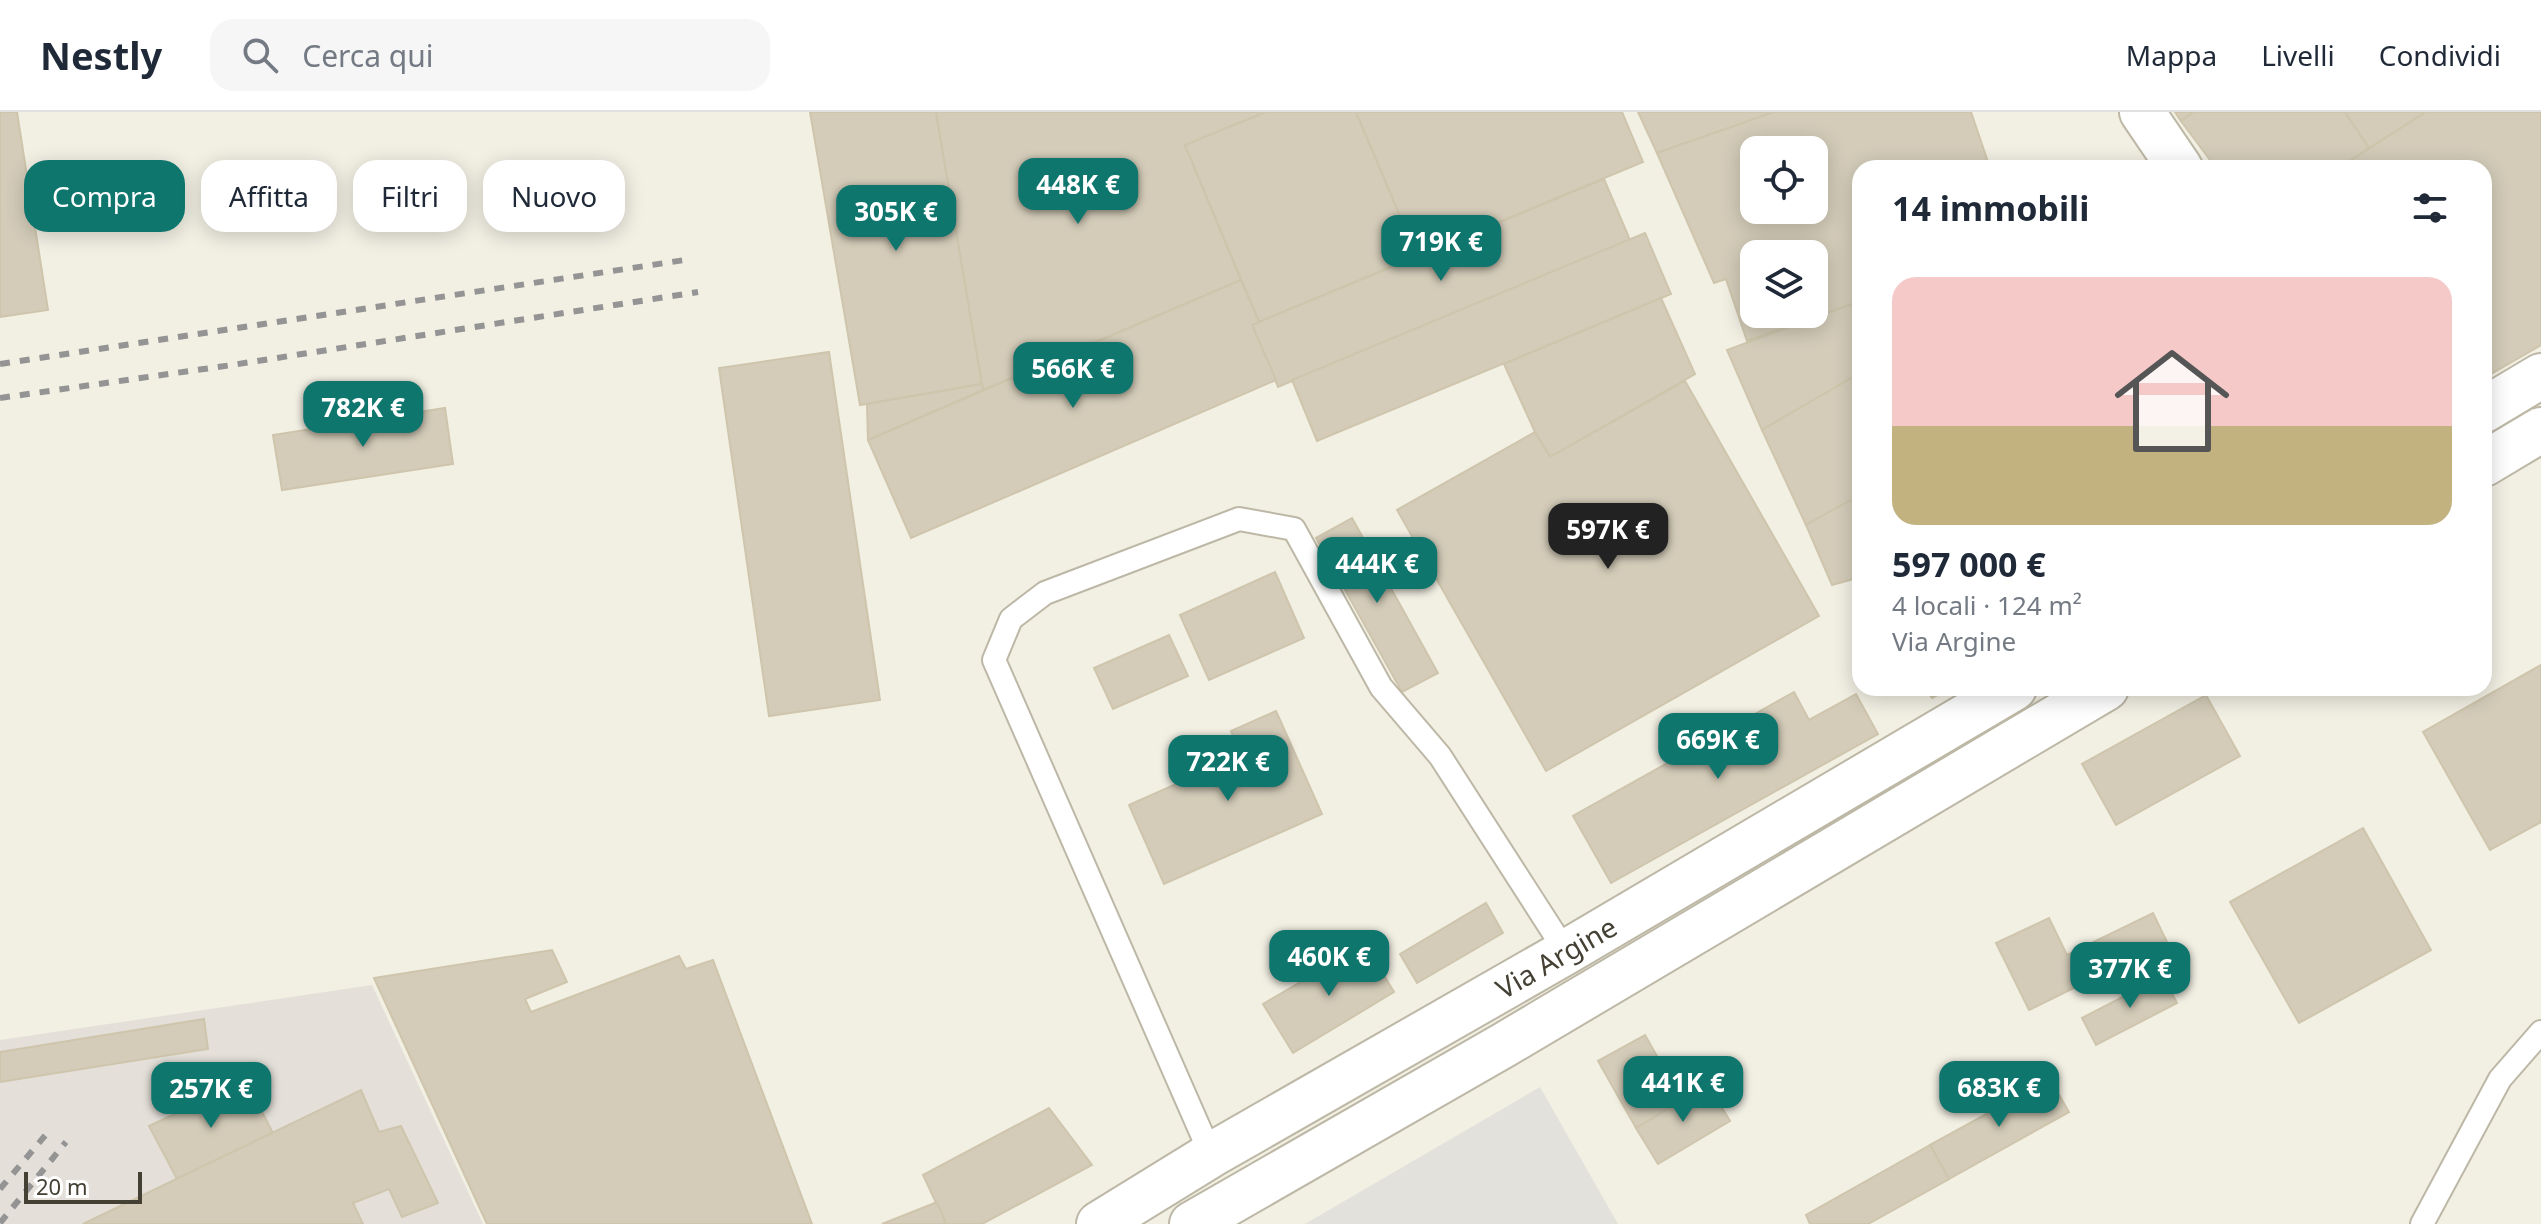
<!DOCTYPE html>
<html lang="it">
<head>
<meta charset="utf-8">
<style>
  :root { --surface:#fff; --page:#f6f6f7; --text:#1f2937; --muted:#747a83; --line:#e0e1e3; --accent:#0f766e }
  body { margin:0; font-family:"Noto Sans",sans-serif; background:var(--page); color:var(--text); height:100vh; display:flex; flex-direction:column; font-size:30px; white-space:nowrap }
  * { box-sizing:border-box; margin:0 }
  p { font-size:26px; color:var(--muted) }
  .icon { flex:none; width:44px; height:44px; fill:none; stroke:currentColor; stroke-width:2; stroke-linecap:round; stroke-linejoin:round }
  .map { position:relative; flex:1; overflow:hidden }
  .drawer { position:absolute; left:1852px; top:48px; width:640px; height:536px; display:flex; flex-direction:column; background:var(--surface); border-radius:24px; box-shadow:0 4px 20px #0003 }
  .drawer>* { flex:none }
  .guide { position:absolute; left:24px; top:48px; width:760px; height:72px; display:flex; gap:16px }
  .tools { position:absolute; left:1740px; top:24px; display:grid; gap:16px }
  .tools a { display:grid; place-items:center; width:88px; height:88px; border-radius:16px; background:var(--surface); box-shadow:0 4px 20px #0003; font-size:40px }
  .scale { position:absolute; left:24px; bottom:20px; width:118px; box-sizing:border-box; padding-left:8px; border:4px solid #444033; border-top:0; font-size:22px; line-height:28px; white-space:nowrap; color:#444033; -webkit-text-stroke:6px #fff; paint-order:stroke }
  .price { position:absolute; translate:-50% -68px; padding:0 18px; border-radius:16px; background:var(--accent); color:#fff; font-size:26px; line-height:52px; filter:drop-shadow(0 2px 4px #0008) }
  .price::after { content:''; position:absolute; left:50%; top:48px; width:24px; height:18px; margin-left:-12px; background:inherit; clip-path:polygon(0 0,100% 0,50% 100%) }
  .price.current { background:#222; color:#fff }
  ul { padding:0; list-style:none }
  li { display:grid; align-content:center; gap:16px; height:424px; padding:0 40px }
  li+li { border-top:2px solid var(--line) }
  li span { display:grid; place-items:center; height:248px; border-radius:24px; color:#555 }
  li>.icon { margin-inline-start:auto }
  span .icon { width:144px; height:144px; fill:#fffc; stroke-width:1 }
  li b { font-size:34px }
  h2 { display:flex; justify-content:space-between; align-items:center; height:96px; padding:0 40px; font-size:34px }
  .chip { padding:0 28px; border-radius:24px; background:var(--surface); box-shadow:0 4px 20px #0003; font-size:28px; line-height:72px }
  .chip.current { background:var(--accent); color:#fff }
  header { display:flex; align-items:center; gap:48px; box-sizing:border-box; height:112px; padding:0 40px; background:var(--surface); border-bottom:2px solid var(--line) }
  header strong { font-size:38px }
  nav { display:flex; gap:44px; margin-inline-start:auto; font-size:28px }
  .search { width:560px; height:72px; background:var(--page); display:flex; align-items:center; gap:20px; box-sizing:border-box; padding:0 28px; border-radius:24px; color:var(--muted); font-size:30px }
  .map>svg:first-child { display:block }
  .industrial { fill:#e4e0d9 }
  .parking { fill:#e2e1dc }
  .building { fill:#d4ccb9; stroke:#cec5ac; stroke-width:2; fill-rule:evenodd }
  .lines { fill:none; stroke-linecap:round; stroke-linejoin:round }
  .service-casing { stroke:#bdb8a6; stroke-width:26 }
  .minor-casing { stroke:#bdb8a6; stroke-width:48 }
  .tertiary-casing { stroke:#bdb8a6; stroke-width:48 }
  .service { stroke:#fff; stroke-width:22 }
  .minor { stroke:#fff; stroke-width:44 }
  .tertiary { stroke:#fff; stroke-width:44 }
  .rail { stroke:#949494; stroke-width:6; stroke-dasharray:10 10; stroke-linecap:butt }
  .labels { text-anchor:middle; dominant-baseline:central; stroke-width:7; stroke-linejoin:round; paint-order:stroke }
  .street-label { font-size:28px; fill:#444033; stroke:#fff }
</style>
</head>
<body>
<header>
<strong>Nestly</strong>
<div class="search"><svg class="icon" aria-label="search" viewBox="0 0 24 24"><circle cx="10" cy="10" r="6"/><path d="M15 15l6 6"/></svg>Cerca qui</div>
<nav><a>Mappa</a><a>Livelli</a><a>Condividi</a></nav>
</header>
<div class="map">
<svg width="2541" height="1112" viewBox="0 0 2541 1112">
  <rect width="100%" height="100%" fill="#f2efe3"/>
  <polygon class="industrial" points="372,873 483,1112 0,1112 0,928"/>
  <polygon class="parking" points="1540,975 1618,1112 1305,1112"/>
  <g class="building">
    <polygon points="0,0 17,0 48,198 0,205"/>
    <polygon points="810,0 936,0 982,272 860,293"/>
    <polygon points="936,0 1266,0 1185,33 1241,168 983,278"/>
    <polygon points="1266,0 1356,0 1417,144 1259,210 1185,33"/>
    <polygon points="1356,0 1622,0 1643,50 1417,144"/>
    <polygon points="1638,0 1774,0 1657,41"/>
    <path d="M1774 0H1971L1990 56H1860V189L1747 229 1726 167 1714 171 1657 41ZM1754 38H1814V98H1754ZM1754 142H1814V202H1754Z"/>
    <polygon points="2175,0 2194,0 2181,9"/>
    <polygon points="2194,0 2345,0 2369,36 2339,56 2216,56 2181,9"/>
    <polygon points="2345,0 2426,0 2369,36"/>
    <polygon points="2426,0 2541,0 2541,233 2484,266 2484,56 2339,56"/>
    <polygon points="1604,67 1630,128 1278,275 1252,213"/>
    <polygon points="1645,121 1671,182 1317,329 1292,268"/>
    <polygon points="1241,168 1259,210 1252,213 1276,268 911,426 868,328"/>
    <polygon points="1661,186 1695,262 1550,345 1535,320 1504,252"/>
    <polygon points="1860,189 1860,261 1762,318 1727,238"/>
    <polygon points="829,240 880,588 769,604 719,256"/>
    <polygon points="1860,261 1860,383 1806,413 1762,318"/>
    <polygon points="1685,269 1819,504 1546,659 1397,398 1535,320 1550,345"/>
    <polygon points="982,272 983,278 868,328 867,292"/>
    <polygon points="445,296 453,352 282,378 273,323"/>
    <polygon points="1860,383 1860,471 1857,466 1832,473 1806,413"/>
    <polygon points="1352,406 1438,561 1402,580 1316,426"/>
    <polygon points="1275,460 1304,526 1209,568 1180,503"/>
    <polygon points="1169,523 1188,564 1113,597 1094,556"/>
    <polygon points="2541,553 2541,710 2490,738 2423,620"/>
    <polygon points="1925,576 1951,576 1932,586"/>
    <polygon points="1794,580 1809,608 1856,582 1878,622 1611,771 1573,704"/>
    <polygon points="2206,583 2240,644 2116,713 2082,652"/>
    <polygon points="1276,599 1322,702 1164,772 1129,693 1241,643 1231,619"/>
    <polygon points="2363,716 2431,838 2299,911 2230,790"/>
    <polygon points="1486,791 1503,821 1417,871 1400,842"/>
    <polygon points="2153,801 2167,830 2029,898 1996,831 2049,806 2067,843"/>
    <polygon points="1365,832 1394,880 1293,941 1263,892"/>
    <polygon points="552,838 567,870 525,887 531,900 679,844 686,857 713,848 812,1112 487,1112 374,866"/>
    <polygon points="2163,864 2177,891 2096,933 2082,906"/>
    <polygon points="204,907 208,937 0,970 0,940"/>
    <polygon points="1645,923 1683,990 1636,1016 1598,949"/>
    <polygon points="2050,967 2069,1000 1949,1067 1930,1033"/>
    <polygon points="246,969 273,1021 177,1067 149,1014"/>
    <polygon points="1708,973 1730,1009 1658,1052 1636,1016"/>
    <polygon points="361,978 379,1020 401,1014 438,1091 402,1105 389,1077 353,1091 363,1112 83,1112"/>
    <polygon points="1049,996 1092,1053 982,1112 946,1112 923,1063"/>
    <polygon points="1930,1033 1949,1067 1868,1112 1810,1112 1806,1103"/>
    <polygon points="937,1090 946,1112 882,1112"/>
  </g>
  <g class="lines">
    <defs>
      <g id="service">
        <polyline points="1211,1043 994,548 1011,507 1045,481 1239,407 1294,417 1381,575 1440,644 1566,840"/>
        <polyline points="2422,1112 2500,967 2541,920"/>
      </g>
      <polyline id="minor" points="2142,0 2180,56"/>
      <g id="tertiary">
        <polyline points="2484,298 2541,264"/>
        <polyline points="2484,352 2541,318"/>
        <polyline points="1099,1112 1211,1043 1566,840 2014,576"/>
        <polyline points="1192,1112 1504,933 2106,576"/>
      </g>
    </defs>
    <use href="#service" class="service-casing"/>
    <use href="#minor" class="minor-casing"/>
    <use href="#tertiary" class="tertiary-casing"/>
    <use href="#service" class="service"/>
    <use href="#minor" class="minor"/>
    <use href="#tertiary" class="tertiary"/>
    <g class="rail">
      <polyline points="0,252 691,147"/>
      <polyline points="0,286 232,253 698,180"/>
      <polyline points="0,1077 49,1019"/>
      <polyline points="0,1111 66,1030"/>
    </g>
  </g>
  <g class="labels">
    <g class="street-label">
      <text transform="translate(1556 845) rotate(-30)">Via Argine</text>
    </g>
  </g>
</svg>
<div class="tools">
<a><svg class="icon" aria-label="locate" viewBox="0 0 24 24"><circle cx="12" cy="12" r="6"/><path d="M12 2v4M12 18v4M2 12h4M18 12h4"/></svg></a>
<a><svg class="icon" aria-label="layers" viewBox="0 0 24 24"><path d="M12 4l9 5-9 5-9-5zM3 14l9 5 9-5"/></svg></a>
</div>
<div class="scale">20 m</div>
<b class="price" style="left:1078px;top:114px">448K €</b>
<b class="price" style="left:896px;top:141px">305K €</b>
<b class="price" style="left:1441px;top:171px">719K €</b>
<b class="price" style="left:1073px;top:298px">566K €</b>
<b class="price" style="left:363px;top:337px">782K €</b>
<b class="price current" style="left:1608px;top:459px">597K €</b>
<b class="price" style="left:1377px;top:493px">444K €</b>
<b class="price" style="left:1718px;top:669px">669K €</b>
<b class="price" style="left:1228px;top:691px">722K €</b>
<b class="price" style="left:1329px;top:886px">460K €</b>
<b class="price" style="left:2130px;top:898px">377K €</b>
<b class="price" style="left:1683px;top:1012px">441K €</b>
<b class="price" style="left:1999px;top:1017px">683K €</b>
<b class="price" style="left:211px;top:1018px">257K €</b>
<div class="guide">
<a class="chip current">Compra</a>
<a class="chip">Affitta</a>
<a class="chip">Filtri</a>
<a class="chip">Nuovo</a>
</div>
<section class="drawer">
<h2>14 immobili<svg class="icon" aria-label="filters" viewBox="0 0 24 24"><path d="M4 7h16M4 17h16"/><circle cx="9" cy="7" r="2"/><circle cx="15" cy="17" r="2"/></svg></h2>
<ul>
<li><span style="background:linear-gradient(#f6c9c9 60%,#c2b280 0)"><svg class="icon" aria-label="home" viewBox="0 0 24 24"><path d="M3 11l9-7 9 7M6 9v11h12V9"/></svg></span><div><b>597 000 €</b><p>4 locali · 124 m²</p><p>Via Argine</p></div></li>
</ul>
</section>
</div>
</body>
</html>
